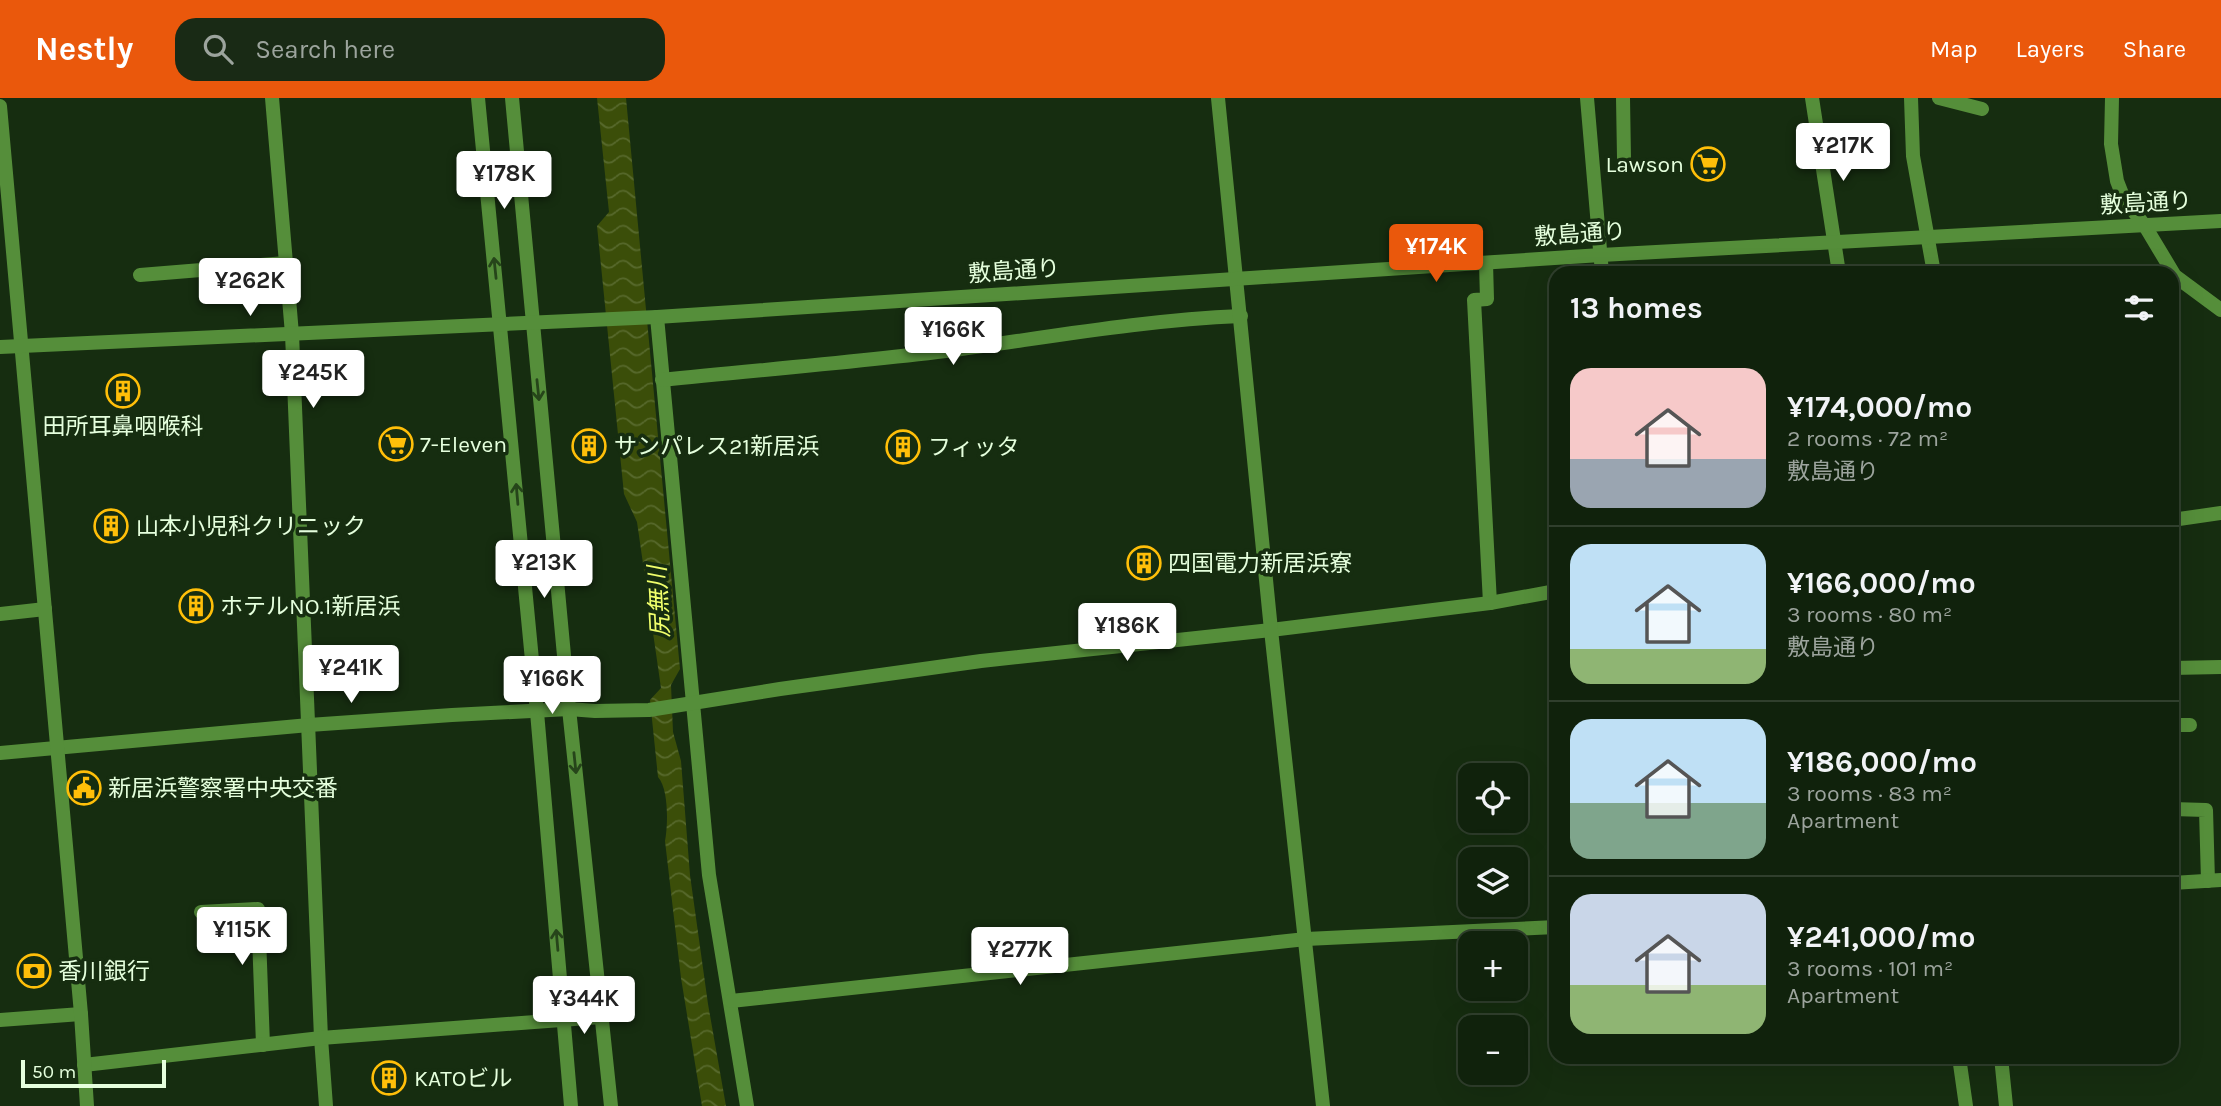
<!DOCTYPE html>
<html lang="en">
<head>
<meta charset="utf-8">
<style>
  :root { --surface:#10220c; --page:#192a15; --text:#f1f3f6; --muted:#9ca49d; --line:#303f2d; --accent:#ea580c }
  body { margin:0; font-family:Karla,"Noto Sans JP",sans-serif; background:var(--page); color:var(--text); height:100vh; display:flex; flex-direction:column; font-size:26px; white-space:nowrap }
  * { box-sizing:border-box; margin:0 }
  p { font-size:23px; color:var(--muted) }
  .icon { flex:none; width:38px; height:38px; fill:none; stroke:currentColor; stroke-width:2; stroke-linecap:round; stroke-linejoin:round }
  .map { position:relative; flex:1; overflow:hidden }
  .drawer { position:absolute; left:1549px; top:168px; width:630px; height:798px; display:flex; flex-direction:column; background:var(--surface); border-radius:21px; box-shadow:0 7px 28px #0002,0 0 0 2px var(--line) }
  .drawer>* { flex:none }
  .buttons { position:absolute; left:1458px; top:665px; display:grid; gap:14px }
  .buttons a { display:grid; place-items:center; width:70px; height:70px; border-radius:14px; background:var(--surface); box-shadow:0 7px 28px #0002,0 0 0 2px var(--line); font-size:35px }
  .scale { position:absolute; left:21px; bottom:18px; width:145px; box-sizing:border-box; padding-left:7px; border:4px solid #e5ffdd; border-top:0; font-size:19px; line-height:24px; white-space:nowrap; color:#e5ffdd; -webkit-text-stroke:5px #162d10; paint-order:stroke }
  .price { position:absolute; translate:-50% -60px; padding:0 16px; border-radius:7px; background:#fff; color:#222; font-size:23px; line-height:46px; filter:drop-shadow(0 2px 4px #0008) }
  .price::after { content:''; position:absolute; left:50%; top:42px; width:21px; height:16px; margin-left:-10px; background:inherit; clip-path:polygon(0 0,100% 0,50% 100%) }
  .price.current { background:var(--accent); color:#fff }
  ul { padding:0; list-style:none }
  li { display:flex; align-items:center; gap:21px; height:175px; padding:0 21px }
  li+li { border-top:2px solid var(--line) }
  li span { display:grid; place-items:center; flex:none; width:196px; height:140px; border-radius:21px; color:#555 }
  li>.icon { margin-inline-start:auto }
  span .icon { width:84px; height:84px; fill:#fffc; stroke-width:1 }
  li b { font-size:30px }
  h2 { display:flex; justify-content:space-between; align-items:center; height:84px; padding:0 21px; font-size:30px }
  header { display:flex; align-items:center; gap:42px; box-sizing:border-box; height:98px; padding:0 35px; background:var(--accent); color:#fff }
  header strong { font-size:33px }
  nav { display:flex; gap:38px; margin-inline-start:auto; font-size:24px }
  .search { width:490px; height:63px; background:var(--page); display:flex; align-items:center; gap:18px; box-sizing:border-box; padding:0 24px; border-radius:21px; color:var(--muted); font-size:26px }
  .map>svg:first-child { display:block }
  .water { fill:url(#water-waves) }
  .lines { fill:none; stroke-linecap:round; stroke-linejoin:round }
  .minor { stroke:#558e3a; stroke-width:14 }
  .tertiary { stroke:#558e3a; stroke-width:14 }
  .oneway { stroke:#26451a }
  .labels { text-anchor:middle; dominant-baseline:central; stroke-width:7; stroke-linejoin:round; paint-order:stroke }
  .poi-label { font-size:23px; fill:#e5ffdd; stroke:#162d10; text-anchor:start }
  .street-label { font-size:23px; fill:#e5ffdd; stroke:#162d10 }
  .water-label { font-size:24px; font-style:italic; fill:#f0ff6b; stroke:#162d10 }
</style>
</head>
<body>
<header>
<strong>Nestly</strong>
<div class="search"><svg class="icon" aria-label="search" viewBox="0 0 24 24"><circle cx="10" cy="10" r="6"/><path d="M15 15l6 6"/></svg>Search here</div>
<nav><a>Map</a><a>Layers</a><a>Share</a></nav>
</header>
<div class="map">
<svg width="2221" height="1008" viewBox="0 0 2221 1008">
  <defs>
    <pattern id="water-waves" width="16" height="10" patternUnits="userSpaceOnUse" patternTransform="scale(1.75)"><rect width="16" height="10" fill="#3b4e09"/><path d="M0 5q4-4 8 0t8 0" fill="none" stroke="#57692c"/></pattern>
  </defs>
  <rect width="100%" height="100%" fill="#162d10"/>
  <path class="water" d="M597 0H626L680 571 671 587 673 634 681 663 690 777 708 906 726 1008H702L681 880 665 743C668 728 669 691 658 679L650 602 661 590 637 424 624 396 597 128 609 114Z"/>
  <g class="lines">
    <g class="minor">
      <polyline points="272,0 292,236 321,940 326,1008"/>
      <polyline points="1587,0 1602,175"/>
      <polyline points="1623,0 1624,60"/>
      <polyline points="1911,0 1913,58 1934,175"/>
      <polyline points="1939,0 1982,11"/>
      <polyline points="2112,0 2111,46 2117,83 2124,101 2145,128 2175,178 2221,212"/>
      <polyline points="1486,165 1487,201 1474,202 1490,505"/>
      <polyline points="140,177 286,165"/>
      <polyline points="657,219 709,777 747,1008"/>
      <path d="M662 282C759 272 857 264 954 252 1050 239 1144 222 1241 218"/>
      <polyline points="2172,422 2221,415"/>
      <polyline points="0,516 45,511"/>
      <polyline points="2172,570 2221,569"/>
      <polyline points="2172,627 2190,627"/>
      <polyline points="0,655 309,627 452,617 569,611 595,613 649,612 780,591 981,563 1271,532 1490,505 1556,493"/>
      <polyline points="2172,711 2206,712 2208,783"/>
      <polyline points="2172,785 2221,782"/>
      <polyline points="201,814 258,811 263,947"/>
      <polyline points="731,903 1306,841 1556,829"/>
      <polyline points="0,922 81,916"/>
      <polyline points="2001,959 2006,1008"/>
      <polyline points="84,967 321,940 601,919"/>
    </g>
    <g class="tertiary">
      <polyline points="478,0 537,614 571,1008"/>
      <polyline points="512,0 569,611 611,1008"/>
      <polyline points="1218,0 1271,532 1323,1008"/>
      <polyline points="1812,0 1839,175"/>
      <polyline points="0,8 81,916 87,1008"/>
      <polyline points="0,249 657,219 1601,157 2221,123"/>
      <polyline points="1959,959 1966,1008"/>
    </g>
  </g>
  <defs><path id="oneway-shaft" d="M-6 0H5M1.5-3L5.5 0L1.5 3" fill="none" stroke-width="1.6" stroke-linecap="round" stroke-linejoin="round" transform="scale(1.75)"/></defs>
  <g class="oneway">
    <use href="#oneway-shaft" transform="translate(495 170) rotate(-96)"/>
    <use href="#oneway-shaft" transform="translate(538 292) rotate(84)"/>
    <use href="#oneway-shaft" transform="translate(517 396) rotate(-95)"/>
    <use href="#oneway-shaft" transform="translate(575 665) rotate(84)"/>
    <use href="#oneway-shaft" transform="translate(557 842) rotate(-95)"/>
  </g>
  <defs>
    <symbol id="supermarket-ring" viewBox="-11 -11 22 22"><circle r="9.5" fill="#162d10" stroke="#ffbf09" stroke-width="1.5"/><path d="M-6-5.5h2.5l.6 2H6L4.5 2H-2.5L-4.4-4H-6ZM-1.5 3.2a1.3 1.3 0 1 0 .1 0ZM3 3.2a1.3 1.3 0 1 0 .1 0Z" fill="#ffbf09"/></symbol>
    <symbol id="building-ring" viewBox="-11 -11 22 22"><circle r="9.5" fill="#162d10" stroke="#ffbf09" stroke-width="1.5"/><path d="M-4-6H4V6H1V3H-1V6H-4ZM-2.5-4.3h1.7v1.8h-1.7ZM.8-4.3h1.7v1.8H.8ZM-2.5-1h1.7V.8h-1.7ZM.8-1h1.7V.8H.8Z" fill="#ffbf09"/></symbol>
    <symbol id="civic-ring" viewBox="-11 -11 22 22"><circle r="9.5" fill="#162d10" stroke="#ffbf09" stroke-width="1.5"/><path d="M-.6-6.5H3V-4.5H.6V-3L4-1V1h2V6H-6V1h2V-1L-.6-3ZM-1.2 2.5V6h2.4V2.5Z" fill="#ffbf09"/></symbol>
    <symbol id="bank-ring" viewBox="-11 -11 22 22"><circle r="9.5" fill="#162d10" stroke="#ffbf09" stroke-width="1.5"/><path d="M-6-4H6V4H-6ZM0-2.3a2.3 2.3 0 1 0 0 4.6a2.3 2.3 0 1 0 0-4.6Z" fill="#ffbf09"/></symbol>
  </defs>
  <g fill-rule="evenodd">
    <use href="#supermarket-ring" x="1689" y="47" width="38" height="38"/>
    <use href="#building-ring" x="104" y="274" width="38" height="38"/>
    <use href="#supermarket-ring" x="377" y="327" width="38" height="38"/>
    <use href="#building-ring" x="570" y="329" width="38" height="38"/>
    <use href="#building-ring" x="884" y="330" width="38" height="38"/>
    <use href="#building-ring" x="92" y="409" width="38" height="38"/>
    <use href="#building-ring" x="1125" y="446" width="38" height="38"/>
    <use href="#building-ring" x="177" y="489" width="38" height="38"/>
    <use href="#civic-ring" x="65" y="671" width="38" height="38"/>
    <use href="#bank-ring" x="15" y="854" width="38" height="38"/>
    <use href="#building-ring" x="370" y="961" width="38" height="38"/>
  </g>
  <g class="labels">
    <g class="poi-label">
      <text x="1684" y="66" text-anchor="end">Lawson</text>
      <text x="123" y="328" text-anchor="middle">田所耳鼻咽喉科</text>
      <text x="420" y="346">7-Eleven</text>
      <text x="614" y="348">サンパレス21新居浜</text>
      <text x="928" y="349">フィッタ</text>
      <text x="136" y="428">山本小児科クリニック</text>
      <text x="1168" y="465">四国電力新居浜寮</text>
      <text x="220" y="508">ホテルNO.1新居浜</text>
      <text x="108" y="690">新居浜警察署中央交番</text>
      <text x="58" y="873">香川銀行</text>
      <text x="414" y="980">KATOビル</text>
    </g>
    <g class="street-label">
      <text transform="translate(2146 105) rotate(-3)">敷島通り</text>
      <text transform="translate(1580 136) rotate(-4)">敷島通り</text>
      <text transform="translate(1014 173) rotate(-4)">敷島通り</text>
    </g>
    <g class="water-label">
      <text transform="translate(659 504) rotate(-93)">尻無川</text>
    </g>
  </g>
</svg>
<div class="buttons">
<a><svg class="icon" aria-label="locate" viewBox="0 0 24 24"><circle cx="12" cy="12" r="6"/><path d="M12 2v4M12 18v4M2 12h4M18 12h4"/></svg></a>
<a><svg class="icon" aria-label="layers" viewBox="0 0 24 24"><path d="M12 4l9 5-9 5-9-5zM3 14l9 5 9-5"/></svg></a>
<a>+</a>
<a>−</a>
</div>
<div class="scale">50 m</div>
<b class="price" style="left:1843px;top:85px">¥217K</b>
<b class="price" style="left:504px;top:113px">¥178K</b>
<b class="price current" style="left:1436px;top:186px">¥174K</b>
<b class="price" style="left:250px;top:220px">¥262K</b>
<b class="price" style="left:953px;top:269px">¥166K</b>
<b class="price" style="left:313px;top:312px">¥245K</b>
<b class="price" style="left:544px;top:502px">¥213K</b>
<b class="price" style="left:1127px;top:565px">¥186K</b>
<b class="price" style="left:351px;top:607px">¥241K</b>
<b class="price" style="left:552px;top:618px">¥166K</b>
<b class="price" style="left:242px;top:869px">¥115K</b>
<b class="price" style="left:1020px;top:889px">¥277K</b>
<b class="price" style="left:584px;top:938px">¥344K</b>
<section class="drawer">
<h2>13 homes<svg class="icon" aria-label="filters" viewBox="0 0 24 24"><path d="M4 7h16M4 17h16"/><circle cx="9" cy="7" r="2"/><circle cx="15" cy="17" r="2"/></svg></h2>
<ul>
<li><span style="background:linear-gradient(#f6c9c9 65%,#9aa5b1 0)"><svg class="icon" aria-label="home" viewBox="0 0 24 24"><path d="M3 11l9-7 9 7M6 9v11h12V9"/></svg></span><div><b>¥174,000/mo</b><p>2 rooms · 72 m²</p><p>敷島通り</p></div></li>
<li><span style="background:linear-gradient(#bfe0f5 75%,#8fb573 0)"><svg class="icon" aria-label="home" viewBox="0 0 24 24"><path d="M3 11l9-7 9 7M6 9v11h12V9"/></svg></span><div><b>¥166,000/mo</b><p>3 rooms · 80 m²</p><p>敷島通り</p></div></li>
<li><span style="background:linear-gradient(#bfe0f5 60%,#7fa58c 0)"><svg class="icon" aria-label="home" viewBox="0 0 24 24"><path d="M3 11l9-7 9 7M6 9v11h12V9"/></svg></span><div><b>¥186,000/mo</b><p>3 rooms · 83 m²</p><p>Apartment</p></div></li>
<li><span style="background:linear-gradient(#c9d6e8 65%,#8fb573 0)"><svg class="icon" aria-label="home" viewBox="0 0 24 24"><path d="M3 11l9-7 9 7M6 9v11h12V9"/></svg></span><div><b>¥241,000/mo</b><p>3 rooms · 101 m²</p><p>Apartment</p></div></li>
</ul>
</section>
</div>
</body>
</html>
